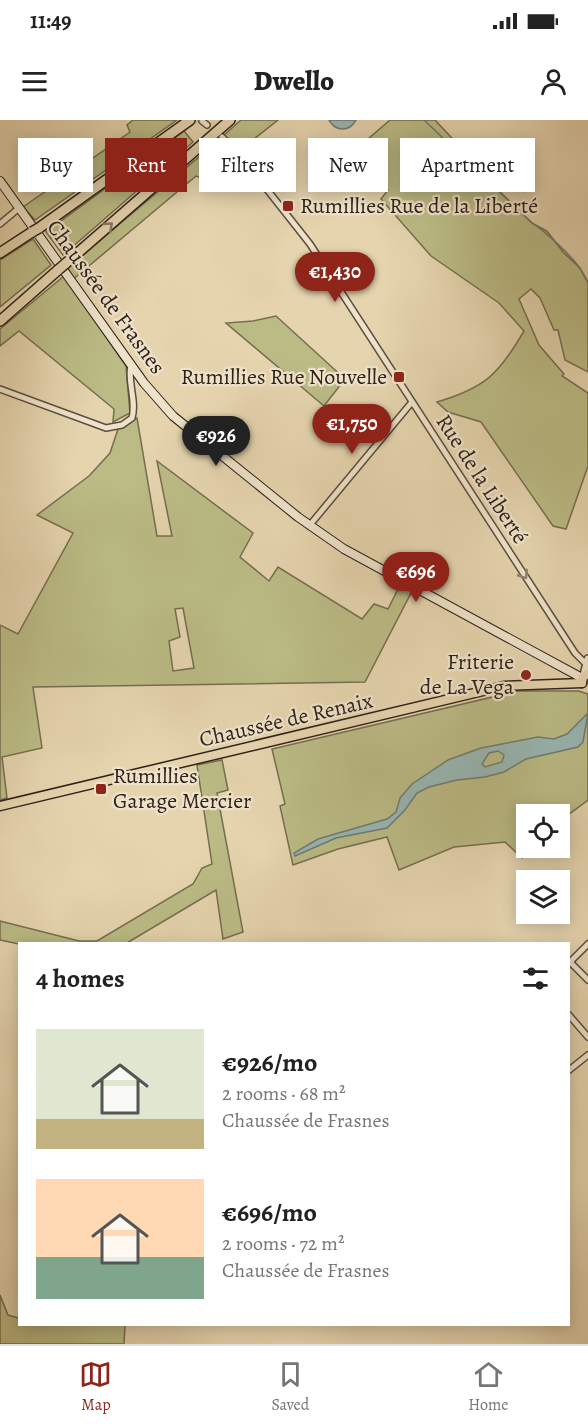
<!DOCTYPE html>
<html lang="en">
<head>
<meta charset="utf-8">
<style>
  :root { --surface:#fff; --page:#f6f6f6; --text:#222; --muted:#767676; --line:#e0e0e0; --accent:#8f2418 }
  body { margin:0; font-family:Alegreya,serif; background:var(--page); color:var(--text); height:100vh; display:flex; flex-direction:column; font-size:22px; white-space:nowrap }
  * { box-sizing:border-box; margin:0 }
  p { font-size:20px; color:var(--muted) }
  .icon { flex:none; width:33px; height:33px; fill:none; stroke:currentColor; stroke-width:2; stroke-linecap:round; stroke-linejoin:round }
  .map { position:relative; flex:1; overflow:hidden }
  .sheet { position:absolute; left:18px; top:822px; width:552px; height:384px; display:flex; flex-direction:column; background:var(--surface); border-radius:0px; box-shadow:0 3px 15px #0003 }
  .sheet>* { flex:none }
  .top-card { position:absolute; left:18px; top:18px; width:552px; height:54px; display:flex; gap:12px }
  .fabs { position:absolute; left:516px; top:684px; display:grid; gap:12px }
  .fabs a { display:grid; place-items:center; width:54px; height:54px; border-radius:0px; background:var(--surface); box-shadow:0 3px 15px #0003; font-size:30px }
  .price { position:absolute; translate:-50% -51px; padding:0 14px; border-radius:21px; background:var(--accent); color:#fff; font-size:20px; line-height:39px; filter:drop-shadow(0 2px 3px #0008) }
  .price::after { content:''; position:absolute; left:50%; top:36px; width:18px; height:14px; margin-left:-9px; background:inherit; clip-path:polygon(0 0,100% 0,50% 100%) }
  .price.current { background:#222; color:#fff }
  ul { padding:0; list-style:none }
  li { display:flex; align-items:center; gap:18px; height:150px; padding:0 18px }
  li span { display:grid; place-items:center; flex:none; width:168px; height:120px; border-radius:0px; color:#555 }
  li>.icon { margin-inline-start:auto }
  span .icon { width:72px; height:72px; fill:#fffc; stroke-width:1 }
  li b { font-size:26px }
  h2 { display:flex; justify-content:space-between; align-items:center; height:72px; padding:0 18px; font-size:26px }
  .tag { padding:0 21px; border-radius:0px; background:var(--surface); box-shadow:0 3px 15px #0003; font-size:21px; line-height:54px }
  .tag.current { background:var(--accent); color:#fff }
  .status { display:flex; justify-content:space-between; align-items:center; height:42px; padding:0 30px; background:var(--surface); direction:ltr }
  .status svg { height:16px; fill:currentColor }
  header { display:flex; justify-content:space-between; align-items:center; height:78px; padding:0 18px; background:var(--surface); font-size:27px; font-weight:800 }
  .menu { display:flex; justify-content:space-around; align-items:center; height:84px; border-top:2px solid var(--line); background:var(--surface); font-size:16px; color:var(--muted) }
  .menu a { display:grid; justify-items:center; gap:3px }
  .menu .current { color:var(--accent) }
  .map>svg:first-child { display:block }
  .green { fill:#bbbb85; stroke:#756e4f; stroke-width:1.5; fill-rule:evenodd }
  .water { fill:#98b7b3; stroke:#6e7b75; stroke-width:1.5; fill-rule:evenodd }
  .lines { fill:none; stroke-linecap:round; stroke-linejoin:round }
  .stream { stroke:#6e7b75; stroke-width:1.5 }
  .minor-casing { stroke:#5c4e3e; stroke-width:8 }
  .tertiary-casing { stroke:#5c4e3e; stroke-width:10 }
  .secondary-casing { stroke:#2f2119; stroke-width:10 }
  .primary-casing { stroke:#2f2119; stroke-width:11 }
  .motorway-casing { stroke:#2f2119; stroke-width:12 }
  .minor { stroke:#eee3ca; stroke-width:5 }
  .tertiary { stroke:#eee3ca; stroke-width:7 }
  .secondary { stroke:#eee3ca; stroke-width:8 }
  .primary { stroke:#e5d4ae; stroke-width:8 }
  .motorway { stroke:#e5d4ae; stroke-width:9 }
  .motorway-bridge-casing { stroke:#2f2119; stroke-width:12; stroke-linecap:butt }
  .motorway-bridge { stroke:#e5d4ae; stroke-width:9 }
  .oneway { stroke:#8a7a64 }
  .oneway2 { stroke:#8e8272 }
  .poi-dot { fill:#8f2418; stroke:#eee3ca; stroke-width:2 }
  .labels { text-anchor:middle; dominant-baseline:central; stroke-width:4.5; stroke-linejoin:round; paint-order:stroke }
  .poi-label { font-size:22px; fill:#2f2119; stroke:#eee3ca; text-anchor:start }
  .street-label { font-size:22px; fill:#2f2119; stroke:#eee3ca }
</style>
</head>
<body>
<div class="status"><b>11:49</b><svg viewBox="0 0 49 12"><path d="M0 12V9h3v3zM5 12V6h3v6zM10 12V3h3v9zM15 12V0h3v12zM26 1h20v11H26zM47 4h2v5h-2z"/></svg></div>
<header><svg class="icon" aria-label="menu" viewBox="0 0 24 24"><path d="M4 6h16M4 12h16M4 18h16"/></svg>Dwello<svg class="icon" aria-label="person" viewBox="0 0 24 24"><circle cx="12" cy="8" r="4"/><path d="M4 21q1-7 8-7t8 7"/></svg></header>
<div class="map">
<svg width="588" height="1224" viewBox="0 0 588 1224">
  <rect width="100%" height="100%" fill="#e5d4ae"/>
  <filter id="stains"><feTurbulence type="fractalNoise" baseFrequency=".00333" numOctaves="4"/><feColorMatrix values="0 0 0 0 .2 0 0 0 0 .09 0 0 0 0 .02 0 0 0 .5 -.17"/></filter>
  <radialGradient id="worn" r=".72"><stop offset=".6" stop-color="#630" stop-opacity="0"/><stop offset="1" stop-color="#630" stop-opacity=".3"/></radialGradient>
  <g class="green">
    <polygon points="133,0 177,0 35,100 23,87 130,12 127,5"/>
    <polygon points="241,0 278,0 239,31 223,16"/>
    <path d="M390 0H435L463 30 460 33 532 103 547 111 563 132 580 148 588 162V252L565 240 558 210H554L540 178 531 169 519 179 539 225 564 254 562 256 588 273V346L566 409 553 406 481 302 448 292 437 282C485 268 499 254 524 211L499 183 431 136 381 79 388 70 346 38Z"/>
    <polygon points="184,11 193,22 63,135 46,112"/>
    <polygon points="219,20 234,36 205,59 196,56 71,161 64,151"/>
    <polygon points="33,119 51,145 0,187 0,140"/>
    <polygon points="64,156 126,246 130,293 113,302 114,289 19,211 0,226 0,209"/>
    <polygon points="276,196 345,259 324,286 226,203 253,201"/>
    <path d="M137 298 157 416H172L157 341 253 413 240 437 269 461 278 447 362 499 374 484 388 489 400 465 412 471 365 562 33 567 42 628 2 637 7 678 0 680V505L18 514 73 413 37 395 89 356 110 333 118 309ZM183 488 194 548 173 551 169 521 180 517 175 489Z"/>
    <polygon points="518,571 579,571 588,574 588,680 560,701 560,694 526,694 526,728 535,728 522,738 505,722 454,727 399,750 387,717 338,729 293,745 280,686 285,684 272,629"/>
    <polygon points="222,640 228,670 217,673 243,812 223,819 216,770 127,823 19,824 0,820 0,801 79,821 97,821 193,764 202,748 212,744 197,645"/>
    <polygon points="0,1175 8,1195 19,1198 20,1204 125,1205 124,1224 0,1224"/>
  </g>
  <g class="water">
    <path d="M329 0H356C349 12 336 12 329 0Z"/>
    <path d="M588 593 583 622 578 627 526 639 504 652 485 657 457 660 429 667 417 673 405 690 387 708 336 718 295 736 294 733 318 719 387 699 396 692 400 678 412 664 448 640 481 628 538 617 554 619 567 614ZM498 631 504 635 502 642 485 647 482 644 489 633Z"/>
  </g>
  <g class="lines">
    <path class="stream" d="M424 0 532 103C544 110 574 138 581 150 583 154 585 159 588 162"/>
    <defs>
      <g id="minor">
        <polyline points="202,1 207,5"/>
        <polyline points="222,17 243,39 310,124 575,533 587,545"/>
        <polyline points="0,104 19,88"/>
        <path d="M0 269 106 308 122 305 132 298C137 280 127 263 131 245"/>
        <polyline points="309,406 412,282"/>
        <polyline points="570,842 588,860"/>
        <polyline points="568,844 588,824"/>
        <polyline points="568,894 588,917"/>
        <polyline points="568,951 588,935"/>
      </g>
      <polyline id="tertiary" points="584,555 588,539"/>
      <polyline id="secondary" points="0,61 144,263 173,296 298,397 344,429 582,558"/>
      <g id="primary">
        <polyline points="582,563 583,557 588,554"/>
        <polyline points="0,686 504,566 582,563"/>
      </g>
      <g id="motorway">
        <polyline points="39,108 190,0"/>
        <polyline points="0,133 32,112"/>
        <polyline points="65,144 230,0"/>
        <polyline points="0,201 58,150"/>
      </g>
    </defs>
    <use href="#minor" class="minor-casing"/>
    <use href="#tertiary" class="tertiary-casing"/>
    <use href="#secondary" class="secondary-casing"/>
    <use href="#primary" class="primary-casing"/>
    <use href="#motorway" class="motorway-casing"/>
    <use href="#minor" class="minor"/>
    <use href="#tertiary" class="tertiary"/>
    <use href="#secondary" class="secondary"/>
    <use href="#primary" class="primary"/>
    <use href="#motorway" class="motorway"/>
    <defs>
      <g id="motorway-bridge">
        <polyline points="32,112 39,108"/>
        <polyline points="58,150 65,144"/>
      </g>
    </defs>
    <use href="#motorway-bridge" class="motorway-bridge-casing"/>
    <use href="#motorway-bridge" class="motorway-bridge"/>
  </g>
  <defs><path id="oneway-chevron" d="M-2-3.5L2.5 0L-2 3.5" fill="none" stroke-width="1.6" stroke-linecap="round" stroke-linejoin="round" transform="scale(1.5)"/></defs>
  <use class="oneway" href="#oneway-chevron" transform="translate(109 106) rotate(-41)"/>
  <use class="oneway2" href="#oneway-chevron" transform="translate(524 455) rotate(57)"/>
  <g class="poi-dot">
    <rect x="282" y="80" width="12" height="12" rx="3"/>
    <rect x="393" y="251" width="12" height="12" rx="3"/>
    <circle cx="526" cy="555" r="6"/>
    <rect x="95" y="663" width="12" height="12" rx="3"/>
  </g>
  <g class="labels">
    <g class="poi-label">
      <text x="300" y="86">Rumillies Rue de la Liberté</text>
      <text x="387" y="257" text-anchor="end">Rumillies Rue Nouvelle</text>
      <text x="514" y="542" text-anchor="end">Friterie<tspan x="514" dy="25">de La Vega</tspan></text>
      <text x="113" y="656">Rumillies<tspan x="113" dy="25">Garage Mercier</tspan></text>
    </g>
    <g class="street-label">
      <text transform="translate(106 177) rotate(54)">Chaussée de Frasnes</text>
      <text transform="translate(482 359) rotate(57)">Rue de la Liberté</text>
      <text transform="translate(286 600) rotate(-13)">Chaussée de Renaix</text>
    </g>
  </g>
  <rect width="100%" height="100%" filter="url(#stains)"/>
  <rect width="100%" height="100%" fill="url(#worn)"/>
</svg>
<div class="fabs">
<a><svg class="icon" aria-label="locate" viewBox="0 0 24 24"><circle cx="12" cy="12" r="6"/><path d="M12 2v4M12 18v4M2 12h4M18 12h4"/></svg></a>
<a><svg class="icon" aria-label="layers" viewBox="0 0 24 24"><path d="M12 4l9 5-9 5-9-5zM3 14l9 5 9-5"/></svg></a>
</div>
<b class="price" style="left:335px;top:183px">€1,430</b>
<b class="price" style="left:352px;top:335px">€1,750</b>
<b class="price current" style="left:216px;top:347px">€926</b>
<b class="price" style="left:416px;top:483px">€696</b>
<div class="top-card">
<a class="tag">Buy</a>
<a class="tag current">Rent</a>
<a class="tag">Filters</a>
<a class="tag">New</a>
<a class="tag">Apartment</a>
</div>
<section class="sheet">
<h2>4 homes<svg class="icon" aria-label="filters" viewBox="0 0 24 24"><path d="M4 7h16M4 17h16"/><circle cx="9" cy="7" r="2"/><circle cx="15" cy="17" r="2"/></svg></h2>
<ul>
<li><span style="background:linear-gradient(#dfe7d0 75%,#c2b280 0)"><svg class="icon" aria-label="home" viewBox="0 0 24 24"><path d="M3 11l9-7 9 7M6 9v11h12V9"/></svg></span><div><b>€926/mo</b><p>2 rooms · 68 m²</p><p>Chaussée de Frasnes</p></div></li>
<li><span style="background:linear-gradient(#ffd9b3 65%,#7fa58c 0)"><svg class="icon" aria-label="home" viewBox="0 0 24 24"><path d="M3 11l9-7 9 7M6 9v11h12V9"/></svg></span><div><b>€696/mo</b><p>2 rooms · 72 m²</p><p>Chaussée de Frasnes</p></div></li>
</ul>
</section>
</div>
<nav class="menu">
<a class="current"><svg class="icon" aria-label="map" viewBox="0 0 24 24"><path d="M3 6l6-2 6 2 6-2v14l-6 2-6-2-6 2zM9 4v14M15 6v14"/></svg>Map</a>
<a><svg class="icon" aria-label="saved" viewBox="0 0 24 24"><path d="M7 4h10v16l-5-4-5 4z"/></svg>Saved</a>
<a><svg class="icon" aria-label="home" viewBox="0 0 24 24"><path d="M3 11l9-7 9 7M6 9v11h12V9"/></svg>Home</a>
</nav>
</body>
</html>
